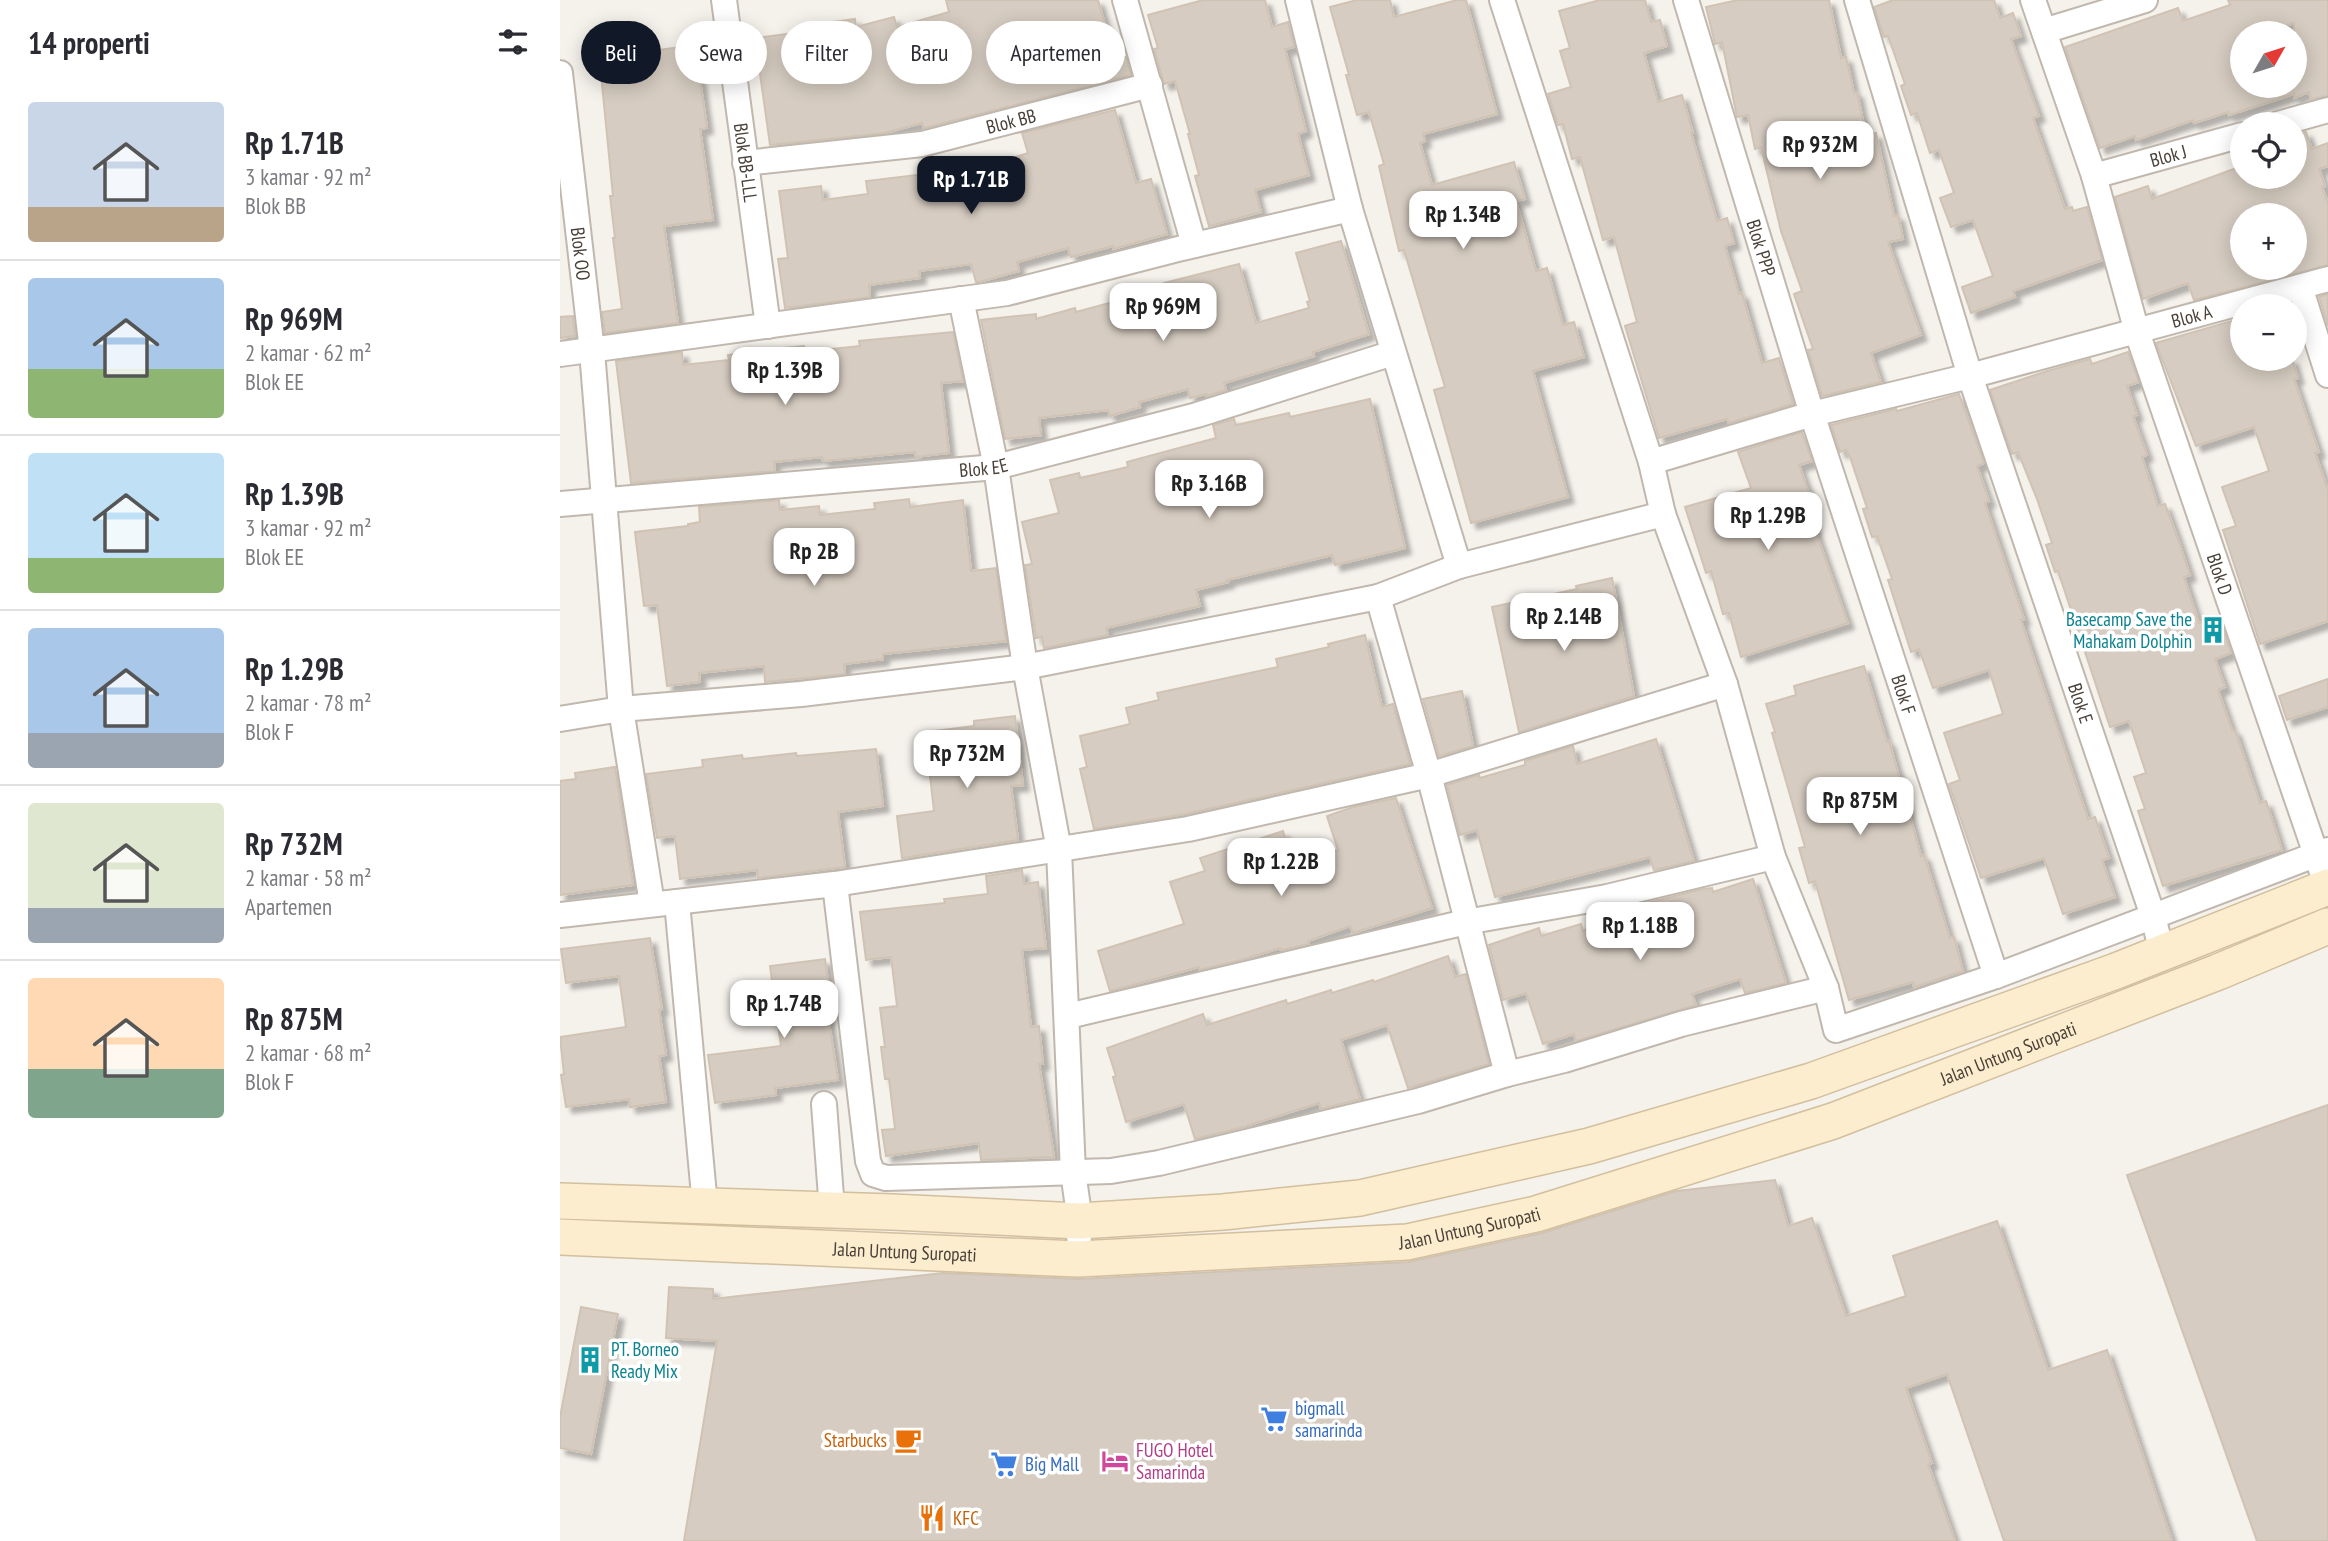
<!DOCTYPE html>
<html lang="id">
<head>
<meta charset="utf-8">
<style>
  :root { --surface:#fff; --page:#f2f2f3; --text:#2b2b33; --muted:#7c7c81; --line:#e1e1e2; --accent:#111827 }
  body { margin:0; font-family:"PT Sans Narrow",sans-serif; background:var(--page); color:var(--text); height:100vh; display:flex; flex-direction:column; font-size:26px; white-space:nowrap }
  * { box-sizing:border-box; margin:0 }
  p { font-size:23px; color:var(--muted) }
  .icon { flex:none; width:38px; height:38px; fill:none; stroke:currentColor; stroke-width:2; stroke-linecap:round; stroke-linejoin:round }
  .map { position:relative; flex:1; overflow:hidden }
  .sheet { display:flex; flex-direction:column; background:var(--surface); width:560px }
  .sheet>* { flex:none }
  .guide { position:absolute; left:21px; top:21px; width:665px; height:63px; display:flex; gap:14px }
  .needle { width:46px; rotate:51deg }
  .fabs { position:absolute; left:1670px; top:21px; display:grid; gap:14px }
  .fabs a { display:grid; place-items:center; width:77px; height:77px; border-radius:50%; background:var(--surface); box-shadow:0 4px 18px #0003; font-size:35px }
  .price { position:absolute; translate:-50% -60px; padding:0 16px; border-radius:14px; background:#fff; color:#222; font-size:23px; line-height:46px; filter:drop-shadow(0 2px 4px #0008) }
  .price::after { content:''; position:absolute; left:50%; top:42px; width:21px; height:16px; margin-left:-10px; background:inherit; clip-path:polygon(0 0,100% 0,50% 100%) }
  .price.active { background:var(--accent); color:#fff }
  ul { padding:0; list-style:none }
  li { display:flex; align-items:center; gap:21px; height:175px; padding:0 28px }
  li+li { border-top:2px solid var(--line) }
  li span { display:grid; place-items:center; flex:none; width:196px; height:140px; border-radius:7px; color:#555 }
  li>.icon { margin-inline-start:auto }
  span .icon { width:84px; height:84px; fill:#fffc; stroke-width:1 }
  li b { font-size:30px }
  h2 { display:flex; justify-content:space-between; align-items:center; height:84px; padding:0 28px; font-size:30px }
  .tag { padding:0 24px; border-radius:32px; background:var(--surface); box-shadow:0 4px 18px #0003; font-size:24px; line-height:63px }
  .tag.active { background:var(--accent); color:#fff }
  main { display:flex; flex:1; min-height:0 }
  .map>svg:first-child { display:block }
  .building { fill:#d6ccc1; stroke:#d0c3b4; stroke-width:2; fill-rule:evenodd; filter:url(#shadow) }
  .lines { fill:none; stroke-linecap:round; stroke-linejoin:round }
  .street-casing { stroke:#c0b8ae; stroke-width:28 }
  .secondary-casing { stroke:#d2bf9d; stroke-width:38 }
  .street { stroke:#fff; stroke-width:24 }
  .secondary { stroke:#fcedce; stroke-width:35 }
  .labels { text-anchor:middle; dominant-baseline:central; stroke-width:7; stroke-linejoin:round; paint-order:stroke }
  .street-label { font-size:19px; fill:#494139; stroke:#fff }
  .culture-label { font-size:19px; fill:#0d838f; stroke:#fff; text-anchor:end }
  .shop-label { font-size:19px; fill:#366cbe; stroke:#fff; text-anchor:start }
  .food-label { font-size:19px; fill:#c56008; stroke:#fff; text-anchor:end }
  .hotel-label { font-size:19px; fill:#b23c85; stroke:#fff; text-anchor:start }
</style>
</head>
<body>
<main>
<section class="sheet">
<h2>14 properti<svg class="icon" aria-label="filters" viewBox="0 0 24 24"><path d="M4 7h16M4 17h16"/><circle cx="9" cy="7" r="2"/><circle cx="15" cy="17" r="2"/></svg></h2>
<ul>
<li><span style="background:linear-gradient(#c9d6e8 75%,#b9a48a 0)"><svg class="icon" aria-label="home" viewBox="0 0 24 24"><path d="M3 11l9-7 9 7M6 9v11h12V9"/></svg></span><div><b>Rp 1.71B</b><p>3 kamar · 92 m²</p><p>Blok BB</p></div></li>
<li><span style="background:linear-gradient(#a9c7e8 65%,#8fb573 0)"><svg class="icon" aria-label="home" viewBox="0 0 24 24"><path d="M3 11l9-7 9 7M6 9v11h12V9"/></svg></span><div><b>Rp 969M</b><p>2 kamar · 62 m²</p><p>Blok EE</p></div></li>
<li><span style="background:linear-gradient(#bfe0f5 75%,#8fb573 0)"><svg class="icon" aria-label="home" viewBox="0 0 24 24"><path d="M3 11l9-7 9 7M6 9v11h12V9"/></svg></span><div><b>Rp 1.39B</b><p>3 kamar · 92 m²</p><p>Blok EE</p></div></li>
<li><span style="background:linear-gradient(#a9c7e8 75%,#9aa5b1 0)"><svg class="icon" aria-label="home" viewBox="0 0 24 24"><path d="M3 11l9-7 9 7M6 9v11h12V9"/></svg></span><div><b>Rp 1.29B</b><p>2 kamar · 78 m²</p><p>Blok F</p></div></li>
<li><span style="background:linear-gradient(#dfe7d0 75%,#9aa5b1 0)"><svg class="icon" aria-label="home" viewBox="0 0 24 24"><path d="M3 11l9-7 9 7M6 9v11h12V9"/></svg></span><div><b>Rp 732M</b><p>2 kamar · 58 m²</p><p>Apartemen</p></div></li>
<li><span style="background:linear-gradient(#ffd9b3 65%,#7fa58c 0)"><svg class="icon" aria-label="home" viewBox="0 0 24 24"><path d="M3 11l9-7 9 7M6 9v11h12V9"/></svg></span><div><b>Rp 875M</b><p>2 kamar · 68 m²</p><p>Blok F</p></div></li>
</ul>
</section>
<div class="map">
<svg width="1768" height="1541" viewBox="0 0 1768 1541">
  <defs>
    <filter id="shadow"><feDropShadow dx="6" dy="6" stdDeviation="2" flood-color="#0004"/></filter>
  </defs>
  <rect width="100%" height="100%" fill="#f5f1eb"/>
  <g class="building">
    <polygon points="386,0 538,0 555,60 566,57 571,75 364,128 362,123 325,133 210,145 195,38 258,30 258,24 295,19 296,27 334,17 337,27 389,12"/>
    <polygon points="643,0 705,0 712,27 728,22 734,47 725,49 746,131 738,134 749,175 695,190 701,212 649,226 635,176 639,175 628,134 630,134 615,81 604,84 594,49 598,48 588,15"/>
    <polygon points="797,0 830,0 834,17 897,0 906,0 937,114 863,134 865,141 860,143 872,185 954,162 965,199 956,201 976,271 987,268 1003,325 1014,322 1024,357 973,371 1008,497 911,523 874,390 885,387 844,250 839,251 819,166 824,164 809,112 797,115 786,75 789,75 770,7"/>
    <polygon points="1040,0 1085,0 1091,22 1100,20 1107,46 1084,53 1098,102 1122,95 1133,133 1131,133 1157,221 1167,218 1174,243 1165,246 1179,294 1182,293 1202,363 1219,358 1233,404 1169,423 1167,419 1099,438 1065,326 1077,322 1054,237 1043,240 1020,157 1012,159 1003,124 998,125 988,94 1011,87 1000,51 1010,48 999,11"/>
    <polygon points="1178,0 1269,0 1281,58 1286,57 1294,93 1297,92 1306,135 1316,133 1334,216 1338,215 1343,239 1328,242 1361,335 1311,353 1321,382 1262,396 1248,350 1253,349 1234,294 1242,291 1221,231 1201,147 1195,149 1188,115 1177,117 1162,42 1155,44 1146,7"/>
    <polygon points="1333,0 1434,0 1440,18 1453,13 1461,36 1451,39 1479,116 1473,118 1505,209 1512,207 1513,211 1527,207 1542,260 1453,291 1455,297 1411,313 1402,287 1433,276 1413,220 1391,227 1380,198 1394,193 1379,150 1370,153 1357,113 1351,115 1341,86 1345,84 1328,36 1324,37 1314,7"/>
    <path d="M1668 0H1768V96L1751 99 1749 92 1734 98V94L1669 115 1668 112 1634 123 1633 120 1576 140 1575 136 1540 148 1505 47 1618 8 1623 21 1670 5ZM1734 23V86H1682V33H1704Z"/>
    <polygon points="77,45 78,53 135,45 147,128 140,129 153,220 104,226 118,323 45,333 42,312 62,309 53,238 55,238 50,196 53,196 41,74 56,72 53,48"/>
    <polygon points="555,110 576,183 591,179 607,234 553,249 553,246 511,257 508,248 457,262 459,271 419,282 416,282 411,264 359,271 360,278 309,285 310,297 225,308 218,259 228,258 219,191 261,186 263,200 308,194 306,181 390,171 391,175 427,166 468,153 462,133"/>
    <path d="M1746 132 1752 149 1768 143V166L1759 169 1765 186 1762 187 1768 204V265L1634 300 1628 283 1583 299 1555 197 1588 186 1592 199 1682 166V177H1734V135ZM1682 215H1734V268H1682Z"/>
    <polygon points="781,241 809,334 753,352 754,356 664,383 666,390 646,396 646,394 630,398 628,389 579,402 580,407 550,416 548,410 479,418 481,435 445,439 421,320 476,314 476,319 515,308 516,312 605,288 604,283 679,264 696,323 749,308 747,302 750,301 736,253"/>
    <polygon points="1768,294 1768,326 1759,297"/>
    <polygon points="13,316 15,336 0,338 0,317"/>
    <polygon points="1682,318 1682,359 1732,359 1738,378 1734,379 1759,452 1755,453 1768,490 1768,621 1700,644 1663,530 1676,526 1662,487 1709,471 1694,427 1636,446 1596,343"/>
    <polygon points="393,332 403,381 381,383 389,453 356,457 355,452 263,461 262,457 214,462 215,471 71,483 56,361 122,352 123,365 169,360 168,355 202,350 244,346 244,352 300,346 299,341"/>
    <polygon points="1568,352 1579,382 1567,386 1577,415 1573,416 1587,455 1582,457 1598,506 1605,504 1620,545 1630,575 1624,577 1639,623 1659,618 1671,653 1655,659 1665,687 1658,690 1672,730 1675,730 1700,803 1706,801 1722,850 1603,886 1578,811 1585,809 1574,777 1586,773 1569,721 1550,727 1498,571 1495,572 1486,545 1492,543 1477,499 1458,452 1452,454 1430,390 1487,371 1530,359 1532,364"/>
    <polygon points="1399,394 1424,463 1417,466 1429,501 1425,503 1464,619 1461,620 1528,819 1535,817 1549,858 1542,860 1555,897 1503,914 1484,858 1421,878 1389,784 1400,780 1384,733 1443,714 1429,670 1373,688 1359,649 1351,652 1328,580 1332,579 1317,536 1312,537 1303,509 1307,508 1290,457 1286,450 1280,452 1271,425 1336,409 1337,411"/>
    <polygon points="810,399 845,548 775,565 772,555 667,580 668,582 636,590 640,606 546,628 548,635 484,648 482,637 476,638 465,565 472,564 462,522 499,513 490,480 519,473 520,478 568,467 567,462 656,438 653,425 674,419 676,425 729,413 730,417"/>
    <polygon points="1242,432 1252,461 1239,465 1252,502 1246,504 1288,623 1181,657 1169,613 1163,614 1151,571 1146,573 1125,507 1191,488 1178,452"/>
    <polygon points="349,499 350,507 403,500 411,571 436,568 446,641 323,654 323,659 284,664 285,674 205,682 204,666 139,673 140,682 107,686 97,605 84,606 75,532 128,526 128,524 140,522 139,507 219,500 220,510 259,506 260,515 315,509 314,503"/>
    <polygon points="1052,578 1074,696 959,732 932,607 1017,589 1016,586"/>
    <polygon points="805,635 822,707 833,704 850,764 625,814 534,829 520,769 527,767 520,736 570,724 566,708 599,700 597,693 718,667 716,659 769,647 768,644"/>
    <polygon points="1304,666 1327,742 1329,741 1361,856 1364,855 1390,938 1394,937 1403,971 1354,987 1353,982 1289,1000 1255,881 1249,883 1239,848 1245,847 1212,733 1215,732 1206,704 1236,695 1234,686"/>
    <polygon points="1768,679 1768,707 1727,720 1719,696"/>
    <polygon points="902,691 913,746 879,756 863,699"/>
    <polygon points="455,716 463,785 451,786 458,840 342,858 337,816 374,811 365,732 414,726 414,721"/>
    <polygon points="1096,739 1134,861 1094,870 1090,857 935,897 917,830 900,835 887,785 919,775 920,778 965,765 965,761 1013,746 1017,764"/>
    <polygon points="316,749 323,806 278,812 285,867 198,878 197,870 120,879 115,836 97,838 86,774 143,767 142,760 182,755 183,759 236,753 237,756"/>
    <polygon points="55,767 73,885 0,895 0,781 16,779 15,773"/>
    <polygon points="836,798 872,908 793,933 790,926 748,941 749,944 721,950 720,948 681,960 639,970 639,967 550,991 538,951 624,924 610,882 645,871 640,858 723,831 733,864 778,850 767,816 793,807"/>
    <polygon points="462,870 464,884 478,882 486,948 462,950 471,1027 479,1026 483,1064 479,1064 494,1157 421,1160 419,1143 326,1156 322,1130 335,1129 329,1079 325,1079 321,1047 325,1047 320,1008 337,1006 331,957 306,960 300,912 385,903 384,899 428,894 426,876"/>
    <polygon points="1193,879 1226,983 1185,993 1180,979 1132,994 1136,1005 1016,1041 1014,1034 983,1044 966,993 943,1000 929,945 979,928 981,936 1021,924 1023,931 1077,914 1074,906 1143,889 1152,888 1153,892"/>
    <polygon points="90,938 102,1009 99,1010 106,1055 99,1056 106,1102 70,1107 69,1099 6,1107 1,1075 4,1074 0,1037 66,1027 59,976 6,983 1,949"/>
    <polygon points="888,956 895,977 906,974 929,1064 848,1088 827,1025 781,1040 800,1099 761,1109 759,1103 680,1128 635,1139 624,1104 566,1122 553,1077 556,1076 547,1048 643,1014 647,1025 726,1000 727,1004 771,990 772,993 813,980 814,982"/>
    <polygon points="265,959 270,997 265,997 278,1080 215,1088 216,1095 155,1103 148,1055 221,1046 210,966"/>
    <polygon points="1768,1105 1768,1541 1697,1541 1567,1175"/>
    <polygon points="1215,1180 1228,1226 1252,1218 1286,1316 1346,1296 1333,1256 1437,1221 1488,1370 1547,1350 1612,1541 1444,1541 1387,1374 1346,1388 1372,1463 1368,1464 1395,1541 124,1541 157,1341 106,1338 109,1287 153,1289 153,1299 383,1273 519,1279 848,1262 982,1233 1116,1191"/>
    <polygon points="21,1307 58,1314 31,1454 0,1448 0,1417"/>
  </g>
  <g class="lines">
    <defs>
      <g id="street">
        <path id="s1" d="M164 0 208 326"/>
        <polyline points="565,0 634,245"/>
        <polyline points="738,0 790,209 899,566"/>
        <polyline points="942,0 1091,462 1103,514 1165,684 1213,857 1266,988 1276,1030 1436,976 1768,850"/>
        <path id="s2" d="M1126 0 1252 414 1436 976"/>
        <path id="s3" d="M1297 0 1410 376 1593 916 1602 953"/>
        <path id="s4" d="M1473 0 1534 176 1577 332 1761 869"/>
        <polyline points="1484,31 1585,0"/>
        <path id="s5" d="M0 73 32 351 61 709 92 904"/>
        <polyline points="1718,124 1768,110"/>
        <path id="s6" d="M185 163 362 144 590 85"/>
        <path id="s7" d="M1534 176 1682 135"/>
        <polyline points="1740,287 1768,375"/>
        <polyline points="401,299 436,467 465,667 499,850 513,1172 520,1221 519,1237"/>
        <polyline points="0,354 447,293 622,248 790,209"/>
        <path id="s8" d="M1091 462 1252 414 1410 376 1768 279"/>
        <path id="s9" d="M0 504 436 467 637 415 833 353"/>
        <polyline points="0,719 61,709 241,694 465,667 818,597 899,566 1103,514"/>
        <polyline points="275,884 308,1161 313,1174 326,1178 551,1171 599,1163 858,1101 947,1074 869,775 818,597"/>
        <polyline points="117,902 145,1206"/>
        <polyline points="0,915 275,884 628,829 869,775 1165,684"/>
        <polyline points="508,1016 906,922 1047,897 1213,857"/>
        <polyline points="947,1074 1004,1060 1121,1024 1266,988"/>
        <polyline points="264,1104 272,1210"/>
      </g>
      <g id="secondary">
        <polyline points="0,1201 332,1212 520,1221 663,1212 800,1198 1029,1146 1251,1081 1556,971 1768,887"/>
        <path id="s10" d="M0 1237 518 1259 847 1242 976 1214 1273 1121 1658 972 1768 926"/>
      </g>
    </defs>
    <use href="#street" class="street-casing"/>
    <use href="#secondary" class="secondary-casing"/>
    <use href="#street" class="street"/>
    <use href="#secondary" class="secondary"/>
  </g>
  <defs>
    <symbol id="building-bare" viewBox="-9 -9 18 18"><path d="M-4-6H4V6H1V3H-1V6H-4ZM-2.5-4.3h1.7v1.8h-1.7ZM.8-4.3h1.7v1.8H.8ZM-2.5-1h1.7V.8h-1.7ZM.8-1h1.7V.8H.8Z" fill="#0f9aa8" stroke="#fff" stroke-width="2.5" paint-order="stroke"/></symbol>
    <symbol id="supermarket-bare" viewBox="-9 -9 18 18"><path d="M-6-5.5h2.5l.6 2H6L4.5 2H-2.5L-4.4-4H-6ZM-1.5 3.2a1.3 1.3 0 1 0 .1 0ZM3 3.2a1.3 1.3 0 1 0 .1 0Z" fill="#3f7fe0" stroke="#fff" stroke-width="2.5" paint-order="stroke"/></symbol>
    <symbol id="cafe-bare" viewBox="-9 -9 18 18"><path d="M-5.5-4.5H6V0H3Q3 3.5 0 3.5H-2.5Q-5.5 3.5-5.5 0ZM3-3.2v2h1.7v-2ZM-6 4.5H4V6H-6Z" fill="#e8710a" stroke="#fff" stroke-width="2.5" paint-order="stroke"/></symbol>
    <symbol id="hotel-bare" viewBox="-9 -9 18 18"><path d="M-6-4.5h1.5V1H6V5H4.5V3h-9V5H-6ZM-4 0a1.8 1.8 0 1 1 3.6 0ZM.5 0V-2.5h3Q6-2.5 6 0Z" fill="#d1479c" stroke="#fff" stroke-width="2.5" paint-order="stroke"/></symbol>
    <symbol id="restaurant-bare" viewBox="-9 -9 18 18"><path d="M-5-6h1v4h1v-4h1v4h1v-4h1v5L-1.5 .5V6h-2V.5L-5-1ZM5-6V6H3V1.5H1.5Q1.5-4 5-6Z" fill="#e8710a" stroke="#fff" stroke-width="2.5" paint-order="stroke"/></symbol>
  </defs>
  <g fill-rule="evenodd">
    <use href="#building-bare" x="1634" y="611" width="38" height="38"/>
    <use href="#building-bare" x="11" y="1341" width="38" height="38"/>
    <use href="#supermarket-bare" x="695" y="1400" width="38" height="38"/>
    <use href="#cafe-bare" x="329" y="1421" width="38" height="38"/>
    <use href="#hotel-bare" x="536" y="1442" width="38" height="38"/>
    <use href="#supermarket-bare" x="425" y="1445" width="38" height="38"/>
    <use href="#restaurant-bare" x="353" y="1499" width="38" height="38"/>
  </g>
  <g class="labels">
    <g class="street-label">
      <text stroke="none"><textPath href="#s6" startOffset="270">Blok BB</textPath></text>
      <text stroke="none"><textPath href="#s7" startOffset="77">Blok J</textPath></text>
      <text stroke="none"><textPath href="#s1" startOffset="164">Blok BB-LLL</textPath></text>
      <text stroke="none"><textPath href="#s2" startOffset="259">Blok PPP</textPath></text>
      <text stroke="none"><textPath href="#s5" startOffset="182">Blok OO</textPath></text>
      <text stroke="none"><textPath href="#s8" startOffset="560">Blok A</textPath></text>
      <text stroke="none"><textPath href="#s9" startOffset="425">Blok EE</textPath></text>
      <text stroke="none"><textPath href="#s4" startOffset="604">Blok D</textPath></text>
      <text stroke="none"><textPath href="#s2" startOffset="728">Blok F</textPath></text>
      <text stroke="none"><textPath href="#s3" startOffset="738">Blok E</textPath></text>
      <text stroke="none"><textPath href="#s10" startOffset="1479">Jalan Untung Suropati</textPath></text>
      <text stroke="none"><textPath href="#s10" startOffset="912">Jalan Untung Suropati</textPath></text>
      <text stroke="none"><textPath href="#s10" startOffset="345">Jalan Untung Suropati</textPath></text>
    </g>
    <g class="culture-label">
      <text x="1632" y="619">Basecamp Save the<tspan x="1632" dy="22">Mahakam Dolphin</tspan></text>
      <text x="51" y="1349" text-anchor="start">PT. Borneo<tspan x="51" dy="22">Ready Mix</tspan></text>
    </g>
    <g class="shop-label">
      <text x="735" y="1408">bigmall<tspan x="735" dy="22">samarinda</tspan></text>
      <text x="465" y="1464">Big Mall</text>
    </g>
    <g class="food-label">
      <text x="327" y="1440">Starbucks</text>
      <text x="393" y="1518" text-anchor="start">KFC</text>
    </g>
    <g class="hotel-label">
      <text x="576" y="1450">FUGO Hotel<tspan x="576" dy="22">Samarinda</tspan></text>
    </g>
  </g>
</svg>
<div class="fabs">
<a><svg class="needle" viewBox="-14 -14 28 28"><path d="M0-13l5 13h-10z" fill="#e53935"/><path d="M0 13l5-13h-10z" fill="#7c7c81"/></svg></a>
<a><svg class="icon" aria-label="locate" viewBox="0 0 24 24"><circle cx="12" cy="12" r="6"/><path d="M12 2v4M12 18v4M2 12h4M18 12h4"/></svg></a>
<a>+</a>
<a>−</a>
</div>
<b class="price" style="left:1260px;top:181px">Rp 932M</b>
<b class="price active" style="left:411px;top:216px">Rp 1.71B</b>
<b class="price" style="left:903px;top:251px">Rp 1.34B</b>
<b class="price" style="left:603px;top:343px">Rp 969M</b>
<b class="price" style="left:225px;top:407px">Rp 1.39B</b>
<b class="price" style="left:649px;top:520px">Rp 3.16B</b>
<b class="price" style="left:1208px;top:552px">Rp 1.29B</b>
<b class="price" style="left:254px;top:588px">Rp 2B</b>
<b class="price" style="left:1004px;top:653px">Rp 2.14B</b>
<b class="price" style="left:407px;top:790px">Rp 732M</b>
<b class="price" style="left:1300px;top:837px">Rp 875M</b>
<b class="price" style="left:721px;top:898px">Rp 1.22B</b>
<b class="price" style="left:1080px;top:962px">Rp 1.18B</b>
<b class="price" style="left:224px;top:1040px">Rp 1.74B</b>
<div class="guide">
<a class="tag active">Beli</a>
<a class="tag">Sewa</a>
<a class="tag">Filter</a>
<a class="tag">Baru</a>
<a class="tag">Apartemen</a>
</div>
</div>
</main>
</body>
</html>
